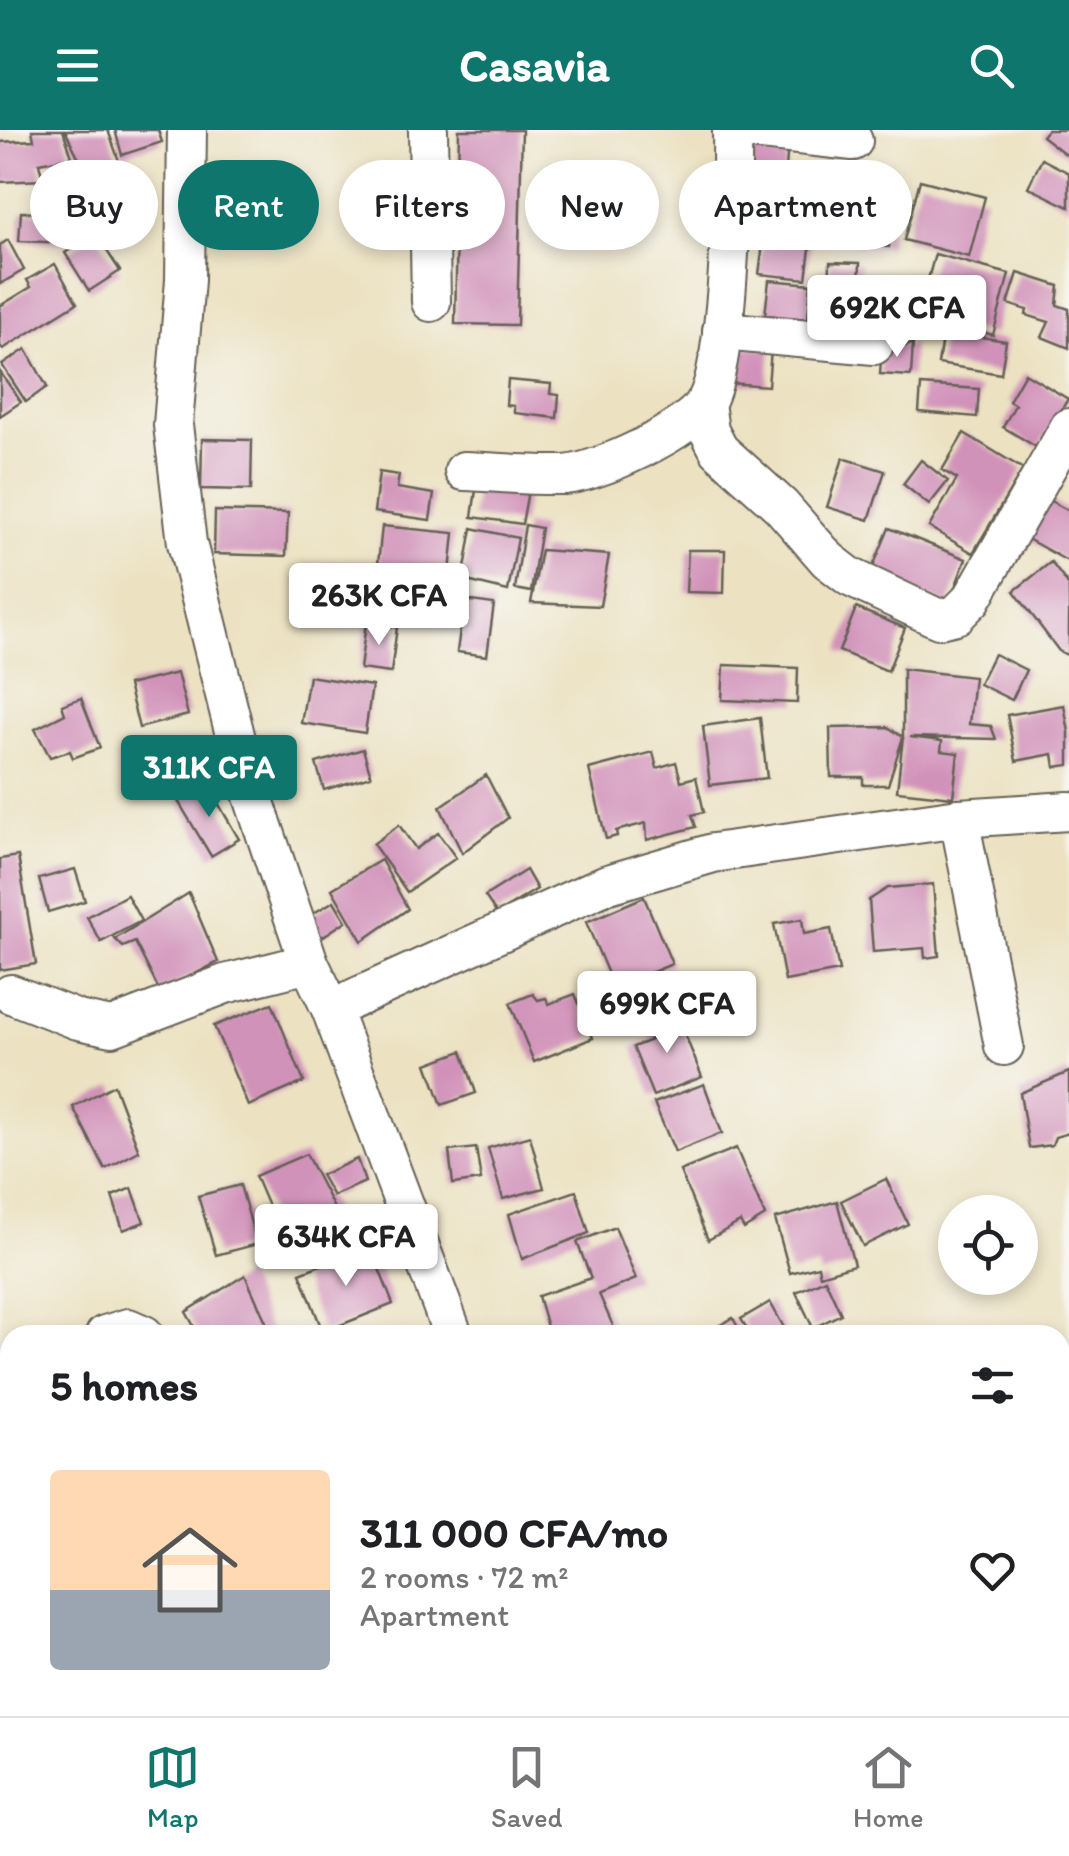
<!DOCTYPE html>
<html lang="en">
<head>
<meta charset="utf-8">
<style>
  :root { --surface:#fff; --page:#f6f6f6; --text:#202124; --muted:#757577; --line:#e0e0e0; --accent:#0f766e }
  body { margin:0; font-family:Itim,sans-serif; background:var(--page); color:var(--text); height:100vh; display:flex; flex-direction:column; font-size:38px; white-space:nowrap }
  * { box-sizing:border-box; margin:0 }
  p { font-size:32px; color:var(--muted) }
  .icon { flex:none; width:55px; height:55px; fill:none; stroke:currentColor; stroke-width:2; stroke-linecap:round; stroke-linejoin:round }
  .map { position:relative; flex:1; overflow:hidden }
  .sheet { position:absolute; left:0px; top:1195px; width:1070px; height:392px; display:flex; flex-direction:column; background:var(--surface); border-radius:30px 30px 0 0; box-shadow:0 5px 15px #0003 }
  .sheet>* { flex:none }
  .banner { position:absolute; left:30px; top:30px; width:1010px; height:90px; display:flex; gap:20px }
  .controls { position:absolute; left:938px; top:1065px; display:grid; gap:20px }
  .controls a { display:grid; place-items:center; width:100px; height:100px; border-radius:50%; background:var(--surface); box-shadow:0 5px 15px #0003; font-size:50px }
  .price { position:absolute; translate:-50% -85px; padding:0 22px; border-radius:10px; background:#fff; color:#222; font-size:32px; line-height:65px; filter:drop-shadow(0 2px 5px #0008) }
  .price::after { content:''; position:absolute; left:50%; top:60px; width:30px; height:22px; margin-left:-15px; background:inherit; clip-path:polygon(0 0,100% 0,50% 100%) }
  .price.selected { background:var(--accent); color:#fff }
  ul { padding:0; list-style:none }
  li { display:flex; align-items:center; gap:30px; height:250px; padding:0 50px }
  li+li { border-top:2px solid var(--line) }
  li span { display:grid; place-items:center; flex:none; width:280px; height:200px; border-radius:10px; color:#555 }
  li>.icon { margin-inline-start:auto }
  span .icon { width:120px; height:120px; fill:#fffc; stroke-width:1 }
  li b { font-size:42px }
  h2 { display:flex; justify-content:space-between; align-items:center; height:120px; padding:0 50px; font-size:42px }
  .pill { padding:0 35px; border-radius:45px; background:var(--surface); box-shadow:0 5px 15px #0003; font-size:35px; line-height:90px }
  .pill.selected { background:var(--accent); color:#fff }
  header { display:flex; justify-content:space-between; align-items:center; height:130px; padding:0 50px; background:var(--accent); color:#fff; font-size:45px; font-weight:800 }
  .tab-bar { display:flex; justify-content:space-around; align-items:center; height:140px; border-top:2px solid var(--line); background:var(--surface); font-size:28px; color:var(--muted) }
  .tab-bar a { display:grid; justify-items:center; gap:5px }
  .tab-bar .selected { color:var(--accent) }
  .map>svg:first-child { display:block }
  .building { fill:#d192b9 }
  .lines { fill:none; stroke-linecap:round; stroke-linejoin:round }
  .minor-casing { stroke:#656156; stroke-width:42 }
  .minor { stroke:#fff; stroke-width:38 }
</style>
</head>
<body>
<header><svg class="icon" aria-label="menu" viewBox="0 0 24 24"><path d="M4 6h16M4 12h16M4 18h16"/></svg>Casavia<svg class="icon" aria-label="search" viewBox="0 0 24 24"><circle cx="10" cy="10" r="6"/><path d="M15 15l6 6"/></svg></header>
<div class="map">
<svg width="1069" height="1586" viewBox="0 0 1069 1586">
  <rect width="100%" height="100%" fill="#f6f6f2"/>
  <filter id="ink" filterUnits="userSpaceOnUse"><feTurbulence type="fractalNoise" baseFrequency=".01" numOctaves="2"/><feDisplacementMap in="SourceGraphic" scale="20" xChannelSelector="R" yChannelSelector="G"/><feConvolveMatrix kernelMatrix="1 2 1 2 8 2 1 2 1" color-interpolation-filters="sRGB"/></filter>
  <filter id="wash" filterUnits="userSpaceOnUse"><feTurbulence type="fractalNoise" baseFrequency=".0048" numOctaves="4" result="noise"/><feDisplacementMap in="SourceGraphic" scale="40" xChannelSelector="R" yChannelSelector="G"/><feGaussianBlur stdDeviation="2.25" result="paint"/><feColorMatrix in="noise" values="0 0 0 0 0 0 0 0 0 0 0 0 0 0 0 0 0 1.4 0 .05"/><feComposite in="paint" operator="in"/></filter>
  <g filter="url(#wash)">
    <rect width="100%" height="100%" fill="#ece2c2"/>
    <g id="blocks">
      <g class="building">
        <polygon points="32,0 63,0 72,27 39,33 43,50 0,52 0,12 34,10"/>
        <polygon points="65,0 108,0 119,31 84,39"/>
        <polygon points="115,0 158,0 162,12 122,25"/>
        <polygon points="459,0 522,0 517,195 455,194"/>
        <polygon points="1047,0 1069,0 1069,27 1042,6"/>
        <polygon points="750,9 788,11 785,53 748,51"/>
        <polygon points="1042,29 1069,43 1069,77 1028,57"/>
        <polygon points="82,43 83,75 54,76 53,44"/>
        <polygon points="920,50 985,67 969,127 904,110"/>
        <polygon points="873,59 893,61 889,117 853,115 855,88 871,89"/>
        <polygon points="21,82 73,83 71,113 19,111"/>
        <polygon points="96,104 120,141 89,161 65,123"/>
        <polygon points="764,106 811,111 806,149 759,144"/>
        <polygon points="8,110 24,140 0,154 0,115"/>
        <polygon points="935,124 1009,144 993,205 939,190 934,209 913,203"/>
        <polygon points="830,132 860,133 858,188 828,187"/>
        <polygon points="55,134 77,173 3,219 0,216 0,176 31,157 27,150"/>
        <polygon points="1018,143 1059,156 1057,175 1069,179 1069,218 1042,207 1049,192 1026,185 1027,180 1008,174"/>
        <polygon points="769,150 811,154 808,189 765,185"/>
        <polygon points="943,201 1006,211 1001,244 938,234"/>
        <polygon points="913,213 911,246 880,244 882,215 907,216"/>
        <polygon points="732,216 771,219 768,256 729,253"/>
        <polygon points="26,219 47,257 26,272 2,235"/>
        <polygon points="0,242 21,272 0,286"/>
        <polygon points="1025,243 1068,269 1038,318 1003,297 1015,275 1009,271"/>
        <polygon points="508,250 551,254 550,264 559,265 557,288 514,283 514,276 506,275"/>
        <polygon points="921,255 979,259 977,287 919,282"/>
        <polygon points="964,303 1023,339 973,423 929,397 957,349 942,340"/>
        <polygon points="202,309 252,310 251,360 201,359"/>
        <polygon points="843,328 885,341 869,390 827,377"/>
        <polygon points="921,330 948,351 929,375 903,354"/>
        <polygon points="379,342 399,345 397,358 434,364 430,390 374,382"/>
        <polygon points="477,353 528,361 522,394 472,387"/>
        <polygon points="1045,368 1069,381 1069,432 1024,407"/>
        <polygon points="215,381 288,383 286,426 214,424"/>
        <polygon points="525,395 541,398 531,462 515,459"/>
        <polygon points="382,396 454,403 450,442 378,434"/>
        <polygon points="472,398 518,408 508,461 463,450"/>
        <polygon points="889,398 966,429 948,475 870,444"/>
        <polygon points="541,420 609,425 600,476 531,473"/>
        <polygon points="688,420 725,420 724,463 686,462"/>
        <polygon points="1051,432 1069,456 1069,526 1059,521 1014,461"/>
        <polygon points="464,470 494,474 487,526 457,522"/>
        <polygon points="856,478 905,498 888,541 839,521"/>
        <polygon points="366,493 397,497 391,543 360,539"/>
        <polygon points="994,524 1026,540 1012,570 979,554"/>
        <polygon points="724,535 798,538 797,573 722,570"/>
        <polygon points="903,539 974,547 969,594 991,596 996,609 910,607 942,611 941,621 958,623 953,667 897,661 903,607 888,655 863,655 863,647 831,647 830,598 888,597 903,607"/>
        <polygon points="177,543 188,585 139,598 128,555"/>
        <polygon points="309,546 372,556 365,603 301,593"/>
        <polygon points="81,568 100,618 73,628 70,621 50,627 35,599 65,584 62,575"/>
        <polygon points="1064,575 1069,602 1069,635 1055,637 1053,624 1016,631 1007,585"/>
        <polygon points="760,588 767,648 710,655 703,596"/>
        <polygon points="363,619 371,646 324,660 316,633"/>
        <polygon points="653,622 657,638 676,632 681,651 696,647 704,682 692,685 696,697 647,710 646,693 616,701 617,706 606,709 589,639"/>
        <polygon points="486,645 508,688 462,723 440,677"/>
        <polygon points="207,654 239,709 211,726 178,671"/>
        <polygon points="399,695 416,719 438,703 456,728 407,762 373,714"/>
        <polygon points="18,726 36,834 0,840 0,729"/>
        <polygon points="381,730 408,779 362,811 332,759"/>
        <polygon points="75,739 85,771 48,782 39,749"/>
        <polygon points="526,740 537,759 497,784 485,766"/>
        <polygon points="933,754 939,826 925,828 924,818 873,822 869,770 888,758"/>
        <polygon points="189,763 218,832 160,862 135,812 123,817 115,809"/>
        <polygon points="127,765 141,791 101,812 87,787"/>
        <polygon points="644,767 672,834 614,858 586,792"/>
        <polygon points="334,771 346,791 322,807 309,786"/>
        <polygon points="802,789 804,804 831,799 839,841 785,851 774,794"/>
        <polygon points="533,864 538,870 546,868 549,874 575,864 593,908 534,932 510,873"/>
        <polygon points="272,873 304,952 248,976 214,896"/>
        <polygon points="676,882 702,947 653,966 633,917 651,910 645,894"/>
        <polygon points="462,921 476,963 442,975 427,934"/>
        <polygon points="1069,942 1069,1003 1055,1007 1052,1015 1029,1018 1020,963"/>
        <polygon points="704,954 722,1003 675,1022 654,973"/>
        <polygon points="114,955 139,1021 105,1039 73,977"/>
        <polygon points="530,1006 544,1058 503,1069 488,1018"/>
        <polygon points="476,1018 481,1050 453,1054 449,1021"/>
        <polygon points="736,1018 765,1086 744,1099 740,1092 708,1110 680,1041"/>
        <polygon points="306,1024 339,1088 285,1116 255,1046"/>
        <polygon points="357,1029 365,1052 333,1066 321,1045"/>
        <polygon points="886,1049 908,1094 863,1116 841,1071"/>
        <polygon points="240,1055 257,1114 216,1125 198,1066"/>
        <polygon points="132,1058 144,1092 123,1100 112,1066"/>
        <polygon points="576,1061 589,1103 522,1129 509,1084"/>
        <polygon points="837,1071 854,1135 820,1145 818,1136 790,1143 775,1089"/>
        <polygon points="615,1097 636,1149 599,1164 617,1205 525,1205 547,1197 538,1166 591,1148 577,1112"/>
        <polygon points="370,1116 393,1174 323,1202 300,1143"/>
        <polygon points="245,1145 271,1203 199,1205 186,1182"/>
        <polygon points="825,1149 841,1184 813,1198 796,1162"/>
        <polygon points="770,1172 787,1203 751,1205 741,1189"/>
        <polygon points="733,1188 742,1205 702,1205"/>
        <polygon points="1060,1265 1069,1272 1069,1292 1060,1303"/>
        <polygon points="10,1299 10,1324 0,1309 0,1306"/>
        <polygon points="10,1403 10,1454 0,1433 0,1406"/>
        <polygon points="10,1543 10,1578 46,1578 49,1583 0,1586 0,1548"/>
      </g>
    </g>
  </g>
  <g filter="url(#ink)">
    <use href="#blocks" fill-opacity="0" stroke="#656156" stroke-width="2.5"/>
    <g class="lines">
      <defs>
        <g id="minor">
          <polyline points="187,0 185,150 173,295 187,413 243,637 309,833 331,879 453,1205"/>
          <polyline points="428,0 431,172"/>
          <polyline points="751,0 853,11"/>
          <polyline points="722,201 874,215"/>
          <polyline points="705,273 709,301 719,320 781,376 828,430 850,447 939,489 956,485 972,469 1069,298"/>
          <path d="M464 341C497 342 531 346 564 345 597 343 686 302 705 273 729 238 733 49 732 0"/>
          <polyline points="959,688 1004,916"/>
          <polyline points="11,864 78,890 112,897 225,854 309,833"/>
          <polyline points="331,879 605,755 713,723 959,688 1069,681"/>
          <polyline points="105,1205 128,1198 144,1205"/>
          <polyline points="0,1279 10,1268"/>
          <polyline points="1060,1434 1069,1441"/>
          <polyline points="620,1578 624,1586"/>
        </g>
      </defs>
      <use href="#minor" class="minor-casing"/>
      <use href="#minor" class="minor"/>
    </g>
  </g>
</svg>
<div class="controls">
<a><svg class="icon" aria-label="locate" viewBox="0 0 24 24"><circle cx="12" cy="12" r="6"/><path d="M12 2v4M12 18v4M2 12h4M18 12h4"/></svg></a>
</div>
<b class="price" style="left:897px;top:230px">692K CFA</b>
<b class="price" style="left:379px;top:518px">263K CFA</b>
<b class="price selected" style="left:209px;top:690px">311K CFA</b>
<b class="price" style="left:667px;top:926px">699K CFA</b>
<b class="price" style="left:346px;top:1159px">634K CFA</b>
<div class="banner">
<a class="pill">Buy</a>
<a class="pill selected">Rent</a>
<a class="pill">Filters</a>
<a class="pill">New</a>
<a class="pill">Apartment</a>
</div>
<section class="sheet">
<h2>5 homes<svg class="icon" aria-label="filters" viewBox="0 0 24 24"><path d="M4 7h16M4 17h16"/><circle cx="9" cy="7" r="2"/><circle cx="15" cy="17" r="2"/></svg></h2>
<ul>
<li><span style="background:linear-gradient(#ffd9b3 60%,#9aa5b1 0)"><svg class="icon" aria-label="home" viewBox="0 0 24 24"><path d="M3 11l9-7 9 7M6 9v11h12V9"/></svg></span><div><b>311 000 CFA/mo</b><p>2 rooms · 72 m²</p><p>Apartment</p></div><svg class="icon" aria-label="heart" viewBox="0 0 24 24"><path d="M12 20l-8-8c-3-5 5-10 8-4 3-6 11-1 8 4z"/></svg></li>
</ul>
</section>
</div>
<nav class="tab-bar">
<a class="selected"><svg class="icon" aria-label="map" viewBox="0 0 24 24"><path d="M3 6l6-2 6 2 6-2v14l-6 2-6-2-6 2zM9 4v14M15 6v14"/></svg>Map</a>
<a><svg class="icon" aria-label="saved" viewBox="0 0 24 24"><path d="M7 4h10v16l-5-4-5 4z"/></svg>Saved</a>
<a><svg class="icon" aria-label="home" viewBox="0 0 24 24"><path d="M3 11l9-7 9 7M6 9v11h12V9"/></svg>Home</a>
</nav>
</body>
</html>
